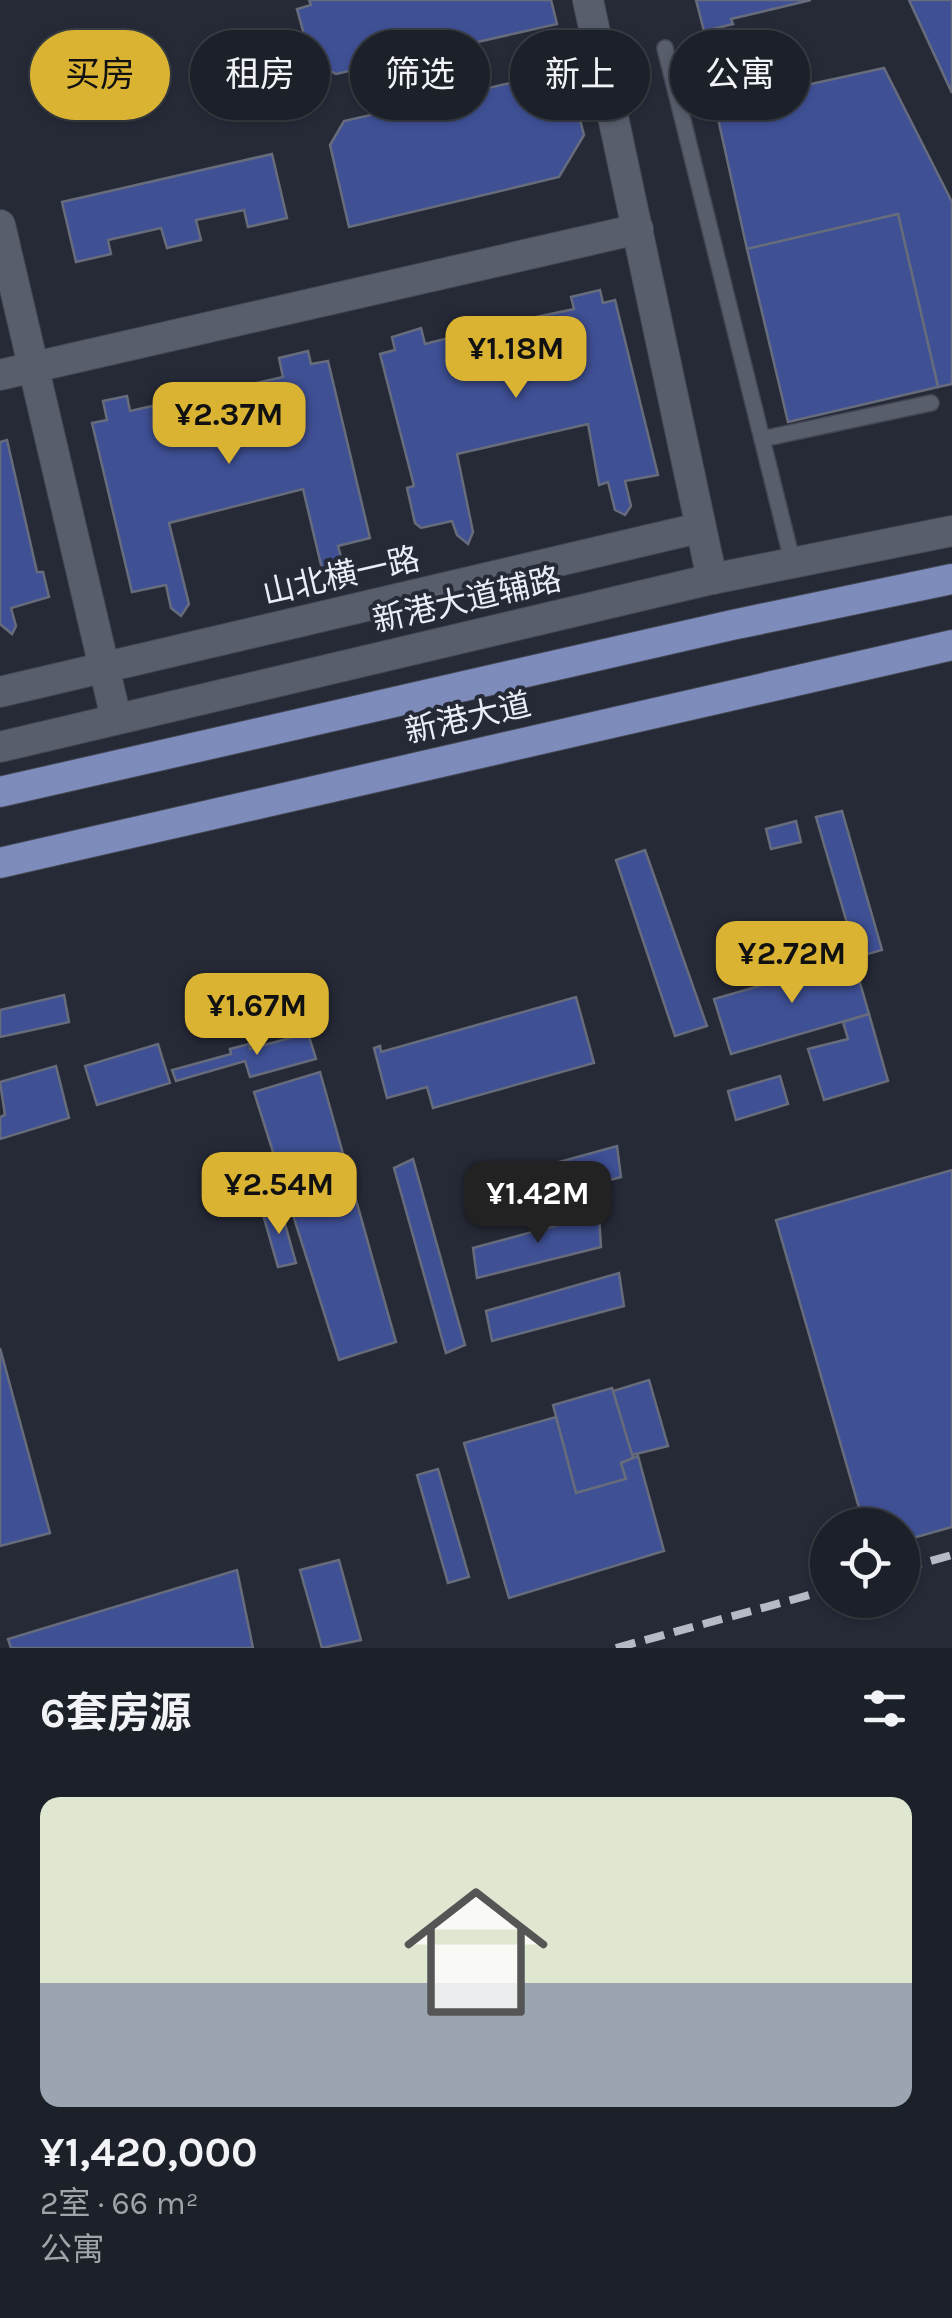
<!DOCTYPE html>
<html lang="zh">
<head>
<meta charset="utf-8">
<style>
  :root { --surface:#1c2029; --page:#252831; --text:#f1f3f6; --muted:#a0a3a8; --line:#3a3e46; --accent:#dab333 }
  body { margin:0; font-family:Karla,"Noto Sans SC",sans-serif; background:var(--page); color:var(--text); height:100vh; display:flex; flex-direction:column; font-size:38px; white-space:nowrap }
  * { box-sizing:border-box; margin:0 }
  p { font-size:32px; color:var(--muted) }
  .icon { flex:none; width:55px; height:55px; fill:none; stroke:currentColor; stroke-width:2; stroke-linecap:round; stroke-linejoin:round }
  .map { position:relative; height:1648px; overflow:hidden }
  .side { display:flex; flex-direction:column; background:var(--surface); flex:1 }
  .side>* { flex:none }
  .top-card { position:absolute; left:30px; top:30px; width:892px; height:90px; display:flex; gap:20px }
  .fabs { position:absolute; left:810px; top:1508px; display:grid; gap:20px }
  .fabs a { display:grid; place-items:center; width:110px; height:110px; border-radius:50%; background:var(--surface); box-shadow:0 2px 8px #0004,0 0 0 2px var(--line); font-size:50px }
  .price { position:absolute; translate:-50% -85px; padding:0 22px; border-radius:20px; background:var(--accent); color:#111; font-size:32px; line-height:65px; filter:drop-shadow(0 2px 5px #0008) }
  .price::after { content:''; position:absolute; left:50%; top:60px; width:30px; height:22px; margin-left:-15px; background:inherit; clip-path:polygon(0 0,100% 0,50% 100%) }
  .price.on { background:#222; color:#fff }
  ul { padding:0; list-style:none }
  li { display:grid; align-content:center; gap:20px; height:530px; padding:0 40px }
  li span { display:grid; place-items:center; height:310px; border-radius:20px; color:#555 }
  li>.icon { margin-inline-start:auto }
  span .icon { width:180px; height:180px; fill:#fffc; stroke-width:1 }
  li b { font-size:42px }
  h2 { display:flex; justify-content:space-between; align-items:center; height:120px; padding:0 40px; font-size:42px }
  .chip { padding:0 35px; border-radius:45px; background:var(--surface); box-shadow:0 2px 8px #0004,0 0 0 2px var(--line); font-size:35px; line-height:90px }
  .chip.on { background:var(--accent); color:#111 }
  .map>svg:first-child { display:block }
  .building { fill:#3f5095; stroke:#666c7b; stroke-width:2.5 }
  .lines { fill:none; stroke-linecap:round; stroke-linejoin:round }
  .lane-casing { stroke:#444753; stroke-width:18 }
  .street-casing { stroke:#444753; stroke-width:32 }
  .primary-casing { stroke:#444753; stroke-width:32 }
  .lane { stroke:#595e6d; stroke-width:15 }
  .street { stroke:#595e6d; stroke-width:30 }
  .primary { stroke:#7e8cbc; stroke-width:30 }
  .rail { stroke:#b7bac4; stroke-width:8; stroke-dasharray:20 10; stroke-linecap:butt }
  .labels { text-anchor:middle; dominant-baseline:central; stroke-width:8; stroke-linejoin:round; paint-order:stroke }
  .street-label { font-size:32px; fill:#eaedf6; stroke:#262a37 }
</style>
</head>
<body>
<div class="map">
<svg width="952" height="1648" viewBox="0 0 952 1648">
  <rect width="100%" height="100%" fill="#262a37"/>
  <g class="building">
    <polygon points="309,0 551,0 557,24 336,74 311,60 297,9 311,5"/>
    <polygon points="696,0 811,0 731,19 733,24 704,31"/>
    <polygon points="952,0 952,93 909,0"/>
    <polygon points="884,68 952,202 952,384 938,387 898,214 747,249 715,105"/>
    <polygon points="567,70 584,135 559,177 349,227 330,145 344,121"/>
    <polygon points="272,154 287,218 248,227 244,210 196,220 201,240 167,248 161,228 108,240 111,254 76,262 62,202"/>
    <polygon points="898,214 938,387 788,422 747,249"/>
    <polygon points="600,290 603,303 615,300 658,475 625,481 631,506 625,515 615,510 608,482 599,485 588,424 457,454 473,532 468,544 457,535 452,521 421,528 415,523 407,488 414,486 380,354 395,350 392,337 421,328 425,344 484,329 486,337 515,330 513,322 574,309 571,297"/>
    <polygon points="308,351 311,364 328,361 370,538 338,546 343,564 337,584 322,569 303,489 169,523 189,604 181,616 171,608 166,585 132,592 92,423 107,420 103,401 127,396 130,411 283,377 279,358"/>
    <polygon points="7,440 37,572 43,572 49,597 11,608 16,626 12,634 0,624 0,442"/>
    <polygon points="842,811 882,950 857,957 816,817"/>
    <polygon points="796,821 801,842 771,849 766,829"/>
    <polygon points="645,850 707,1026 675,1036 616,860"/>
    <polygon points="853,959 869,1014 731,1054 714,999"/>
    <polygon points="64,995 69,1022 0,1037 0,1010"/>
    <polygon points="576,997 594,1063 433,1108 427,1087 387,1098 374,1048 380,1046 381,1052"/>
    <polygon points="869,1014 888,1081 824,1100 808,1049 848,1039 843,1022"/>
    <polygon points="308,1033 316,1059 250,1077 245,1061 176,1081 172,1070 231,1054 230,1049 249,1044 250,1049"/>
    <polygon points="158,1044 170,1083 97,1105 85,1066"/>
    <polygon points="56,1066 69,1118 0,1139 0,1117 5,1115 0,1082"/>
    <polygon points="320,1072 396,1342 339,1360 254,1092"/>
    <polygon points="780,1076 788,1104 736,1120 728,1091"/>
    <polygon points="617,1146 621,1177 479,1215 475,1185"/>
    <polygon points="413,1159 465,1345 446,1353 394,1168"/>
    <polygon points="952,1170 952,1527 902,1541 902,1525 864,1525 776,1220"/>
    <polygon points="280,1206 296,1263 278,1267 262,1211"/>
    <polygon points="599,1214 601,1247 477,1278 473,1248"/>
    <polygon points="619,1273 624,1306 492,1341 486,1311"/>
    <polygon points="0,1348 50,1533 0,1546"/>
    <polygon points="649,1380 668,1446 632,1455 613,1391"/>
    <polygon points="612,1388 633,1458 621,1463 626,1479 576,1493 553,1405"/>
    <polygon points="556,1417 576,1493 626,1479 621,1463 638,1456 664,1551 509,1598 464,1443"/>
    <polygon points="438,1469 469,1577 448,1583 417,1475"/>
    <polygon points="339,1560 361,1640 322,1648 300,1570"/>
    <polygon points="237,1570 253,1648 11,1648 8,1639"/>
  </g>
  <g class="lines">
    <defs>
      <g id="lane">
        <polyline points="665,48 793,564"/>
        <polyline points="762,439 931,403"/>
      </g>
      <g id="street">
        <polyline points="588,0 712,579"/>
        <polyline points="0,225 116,718"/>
        <polyline points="0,375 638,229"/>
        <polyline points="0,692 699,528"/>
        <polyline points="0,747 712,579 952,531"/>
      </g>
      <g id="primary">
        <polyline points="0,792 732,625 952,579"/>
        <polyline points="0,863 952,645"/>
      </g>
    </defs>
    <use href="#lane" class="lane-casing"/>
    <use href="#street" class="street-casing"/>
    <use href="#primary" class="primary-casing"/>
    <use href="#lane" class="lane"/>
    <use href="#street" class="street"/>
    <use href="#primary" class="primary"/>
    <g class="rail">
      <polyline points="902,1569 952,1555"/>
      <polyline points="616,1648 828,1590"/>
    </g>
  </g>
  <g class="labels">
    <g class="street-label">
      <text transform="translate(341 576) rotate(-13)">山北横一路</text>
      <text transform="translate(467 600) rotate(-13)">新港大道辅路</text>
      <text transform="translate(468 718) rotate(-13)">新港大道</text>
    </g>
  </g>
</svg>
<div class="fabs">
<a><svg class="icon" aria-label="locate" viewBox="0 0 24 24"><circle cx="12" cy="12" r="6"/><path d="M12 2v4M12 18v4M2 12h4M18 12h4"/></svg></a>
</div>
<b class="price" style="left:516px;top:401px">¥1.18M</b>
<b class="price" style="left:229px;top:467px">¥2.37M</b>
<b class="price" style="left:792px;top:1006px">¥2.72M</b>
<b class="price" style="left:257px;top:1058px">¥1.67M</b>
<b class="price" style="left:279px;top:1237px">¥2.54M</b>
<b class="price on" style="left:538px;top:1246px">¥1.42M</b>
<div class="top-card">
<a class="chip on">买房</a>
<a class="chip">租房</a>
<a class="chip">筛选</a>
<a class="chip">新上</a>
<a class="chip">公寓</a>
</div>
</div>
<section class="side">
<h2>6套房源<svg class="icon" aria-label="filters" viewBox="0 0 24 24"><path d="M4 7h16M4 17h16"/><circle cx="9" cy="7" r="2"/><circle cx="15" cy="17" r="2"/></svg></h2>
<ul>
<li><span style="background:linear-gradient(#dfe7d0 60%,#9aa5b1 0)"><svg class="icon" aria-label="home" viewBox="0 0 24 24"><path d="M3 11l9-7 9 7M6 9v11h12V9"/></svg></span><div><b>¥1,420,000</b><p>2室 · 66 m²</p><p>公寓</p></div></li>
</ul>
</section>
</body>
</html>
